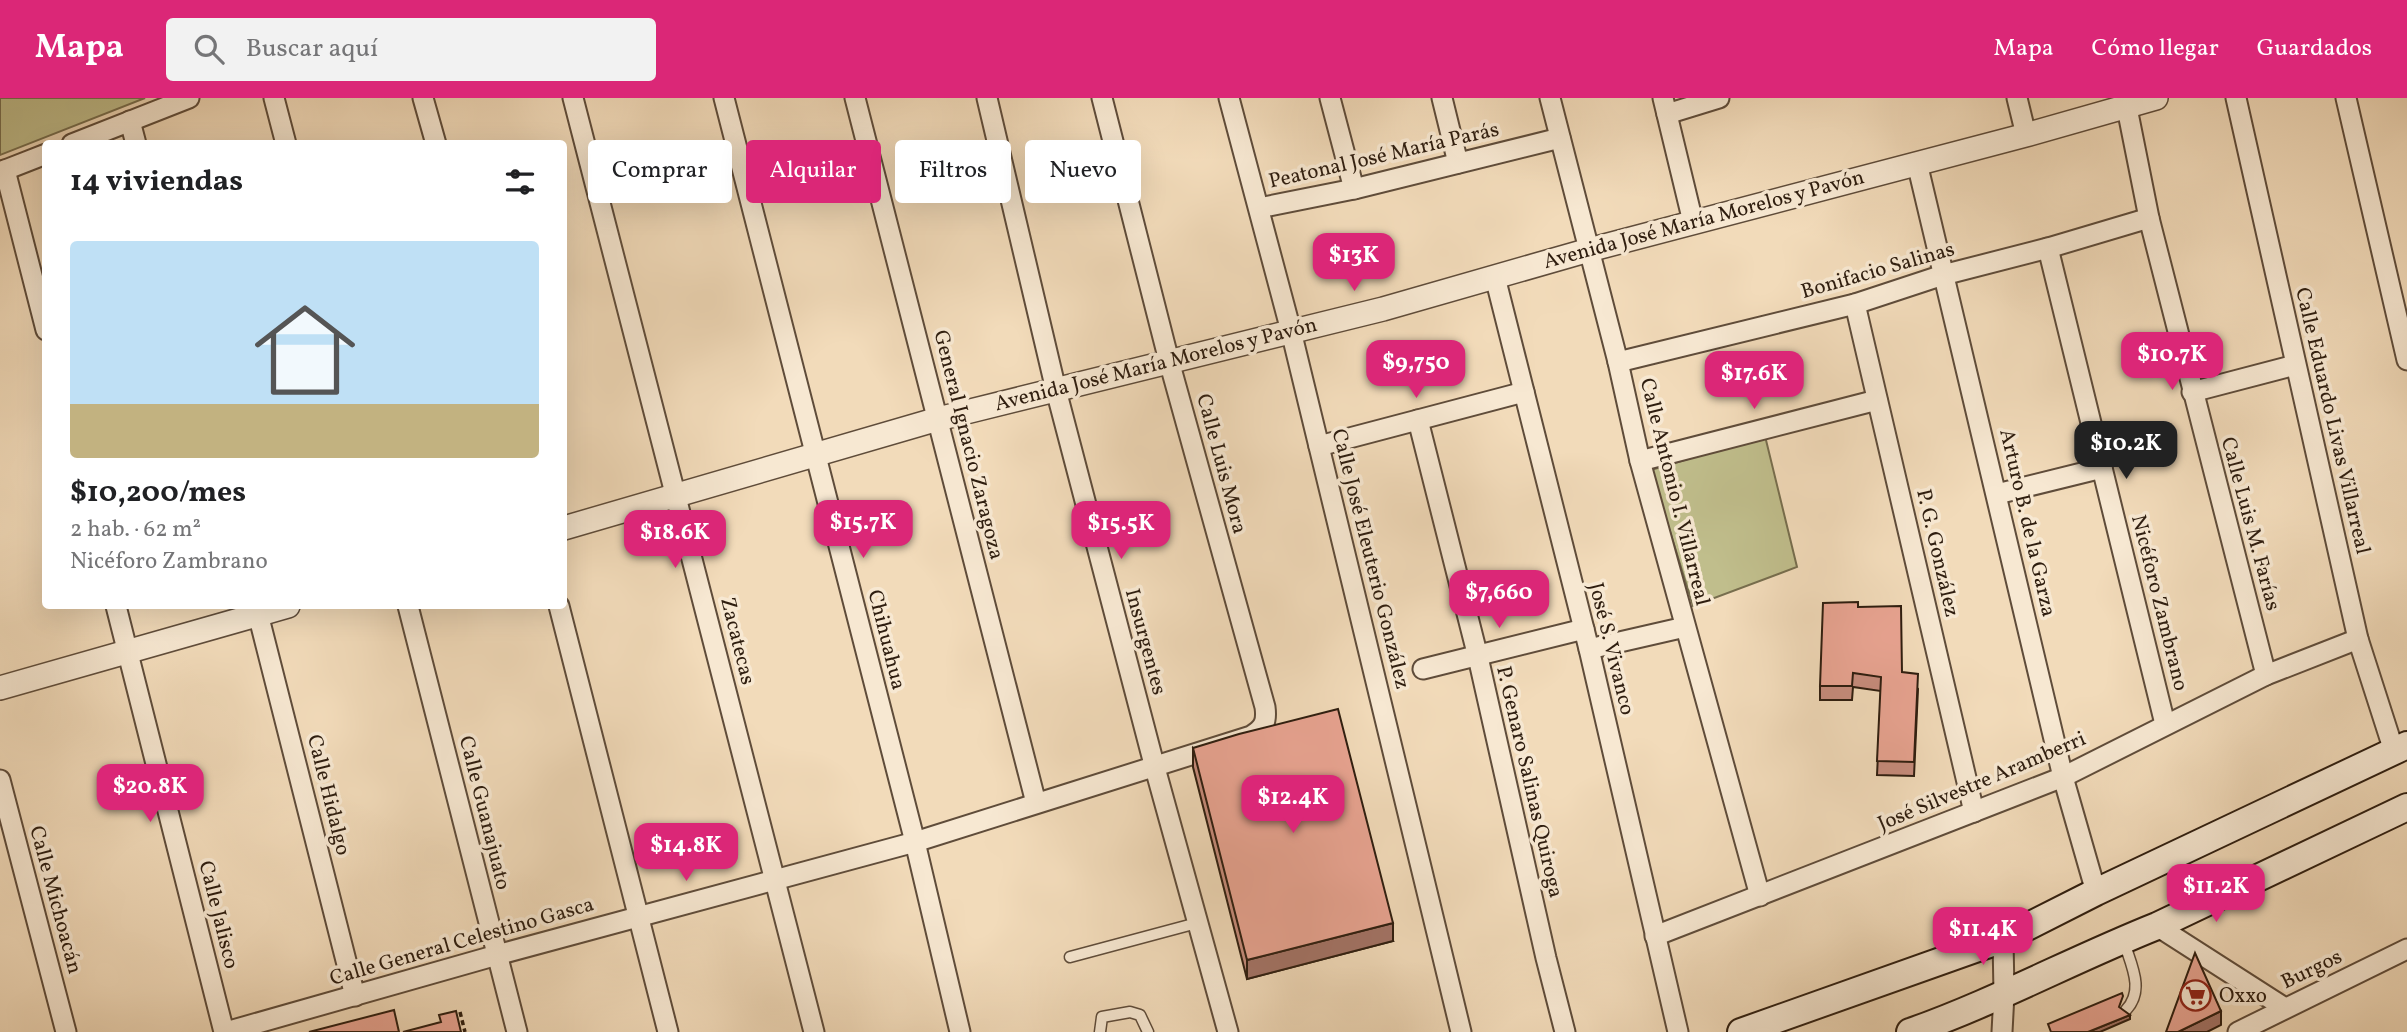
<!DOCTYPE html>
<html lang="es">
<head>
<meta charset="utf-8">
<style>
  :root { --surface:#fff; --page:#f2f2f2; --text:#202124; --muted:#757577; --accent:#db2777 }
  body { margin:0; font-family:Vollkorn,serif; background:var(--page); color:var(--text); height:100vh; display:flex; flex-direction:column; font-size:26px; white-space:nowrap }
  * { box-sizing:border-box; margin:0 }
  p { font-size:23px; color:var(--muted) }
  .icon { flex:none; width:38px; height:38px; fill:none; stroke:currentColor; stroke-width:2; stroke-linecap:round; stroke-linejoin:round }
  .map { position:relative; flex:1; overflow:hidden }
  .side { position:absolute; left:42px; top:42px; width:525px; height:469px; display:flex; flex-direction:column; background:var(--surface); border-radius:7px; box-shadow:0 7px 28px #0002 }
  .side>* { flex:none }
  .hud { position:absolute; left:588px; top:42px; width:665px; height:63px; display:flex; gap:14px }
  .price { position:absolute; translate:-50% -60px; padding:0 16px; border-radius:14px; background:var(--accent); color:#fff; font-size:23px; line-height:46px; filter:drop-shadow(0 2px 4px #0008) }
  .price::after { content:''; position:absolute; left:50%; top:42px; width:21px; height:16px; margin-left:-10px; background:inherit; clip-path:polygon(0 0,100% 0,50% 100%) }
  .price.on { background:#222; color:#fff }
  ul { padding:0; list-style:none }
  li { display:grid; align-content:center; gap:14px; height:371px; padding:0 28px }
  li span { display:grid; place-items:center; height:217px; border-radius:7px; color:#555 }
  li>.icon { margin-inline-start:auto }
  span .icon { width:126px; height:126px; fill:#fffc; stroke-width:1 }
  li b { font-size:30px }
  h2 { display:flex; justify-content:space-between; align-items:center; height:84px; padding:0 28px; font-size:30px }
  .chip { padding:0 24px; border-radius:7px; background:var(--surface); box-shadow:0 7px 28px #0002; font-size:24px; line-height:63px }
  .chip.on { background:var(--accent); color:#fff }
  header { display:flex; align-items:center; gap:42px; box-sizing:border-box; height:98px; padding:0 35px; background:var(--accent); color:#fff }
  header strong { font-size:33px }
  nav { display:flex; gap:38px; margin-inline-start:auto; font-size:24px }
  .search { width:490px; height:63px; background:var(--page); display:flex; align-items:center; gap:18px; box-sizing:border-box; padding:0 24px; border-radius:7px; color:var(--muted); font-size:26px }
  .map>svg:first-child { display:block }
  .green { fill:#c0be8c; stroke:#776e4e; stroke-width:2 }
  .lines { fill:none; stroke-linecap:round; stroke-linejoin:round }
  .service-casing { stroke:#5f4c3a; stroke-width:13 }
  .minor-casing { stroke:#5f4c3a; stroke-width:23 }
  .tertiary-casing { stroke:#5f4c3a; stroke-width:26 }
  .secondary-casing { stroke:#2e1d0f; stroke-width:30 }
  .path { stroke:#2e1d0f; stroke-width:3.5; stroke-dasharray:5 3.5; stroke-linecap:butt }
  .service { stroke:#f7e8d2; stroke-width:10 }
  .minor { stroke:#f7e8d2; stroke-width:19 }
  .tertiary { stroke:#f7e8d2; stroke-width:23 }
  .secondary { stroke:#f7e8d2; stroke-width:26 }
  .wall { fill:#c88d7e; stroke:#2e1d0f; stroke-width:2 }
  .shaded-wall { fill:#a37366; stroke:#2e1d0f; stroke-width:2 }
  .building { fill:#e9a492; stroke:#2e1d0f; stroke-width:2 }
  .labels { text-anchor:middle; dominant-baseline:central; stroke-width:7; stroke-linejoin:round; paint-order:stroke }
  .street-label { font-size:21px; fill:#2e1d0f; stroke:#f7e8d2 }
  .poi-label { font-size:21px; fill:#2e1d0f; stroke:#f7e8d2; text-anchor:start }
</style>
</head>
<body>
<header>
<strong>Mapa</strong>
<div class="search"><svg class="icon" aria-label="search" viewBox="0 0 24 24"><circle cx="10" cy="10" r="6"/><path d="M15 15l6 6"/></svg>Buscar aquí</div>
<nav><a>Mapa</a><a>Cómo llegar</a><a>Guardados</a></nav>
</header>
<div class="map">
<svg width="2407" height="934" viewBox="0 0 2407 934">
  <rect width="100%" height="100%" fill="#f2dbba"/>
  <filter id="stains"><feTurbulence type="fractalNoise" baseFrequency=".00286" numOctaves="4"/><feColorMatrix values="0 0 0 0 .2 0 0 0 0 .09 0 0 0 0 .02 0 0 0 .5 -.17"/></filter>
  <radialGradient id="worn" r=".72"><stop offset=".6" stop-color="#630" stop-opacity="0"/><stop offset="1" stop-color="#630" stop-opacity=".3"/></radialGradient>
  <g class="green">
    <polygon points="0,0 145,0 0,57"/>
    <polygon points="1765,338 1797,469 1693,508 1651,372"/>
  </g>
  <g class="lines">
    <defs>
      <g id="service">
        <path d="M2124 844C2131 867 2145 892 2126 912"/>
        <polyline points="1070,859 1197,825"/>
        <polyline points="1100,934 1102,919 1130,914 1140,917 1148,934"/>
      </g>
      <g id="minor">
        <polyline points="274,0 286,46"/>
        <polyline points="423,0 436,46"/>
        <polyline points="573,0 814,934"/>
        <polyline points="724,0 915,744 960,934"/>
        <polyline points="855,0 1036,705"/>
        <polyline points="987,0 1056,292 1155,670 1228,934"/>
        <polyline points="1229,0 1291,233 1461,934"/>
        <polyline points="1330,0 1354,91"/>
        <polyline points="1442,0 1458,65"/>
        <polyline points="1550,0 1618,264 1640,363 1760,798"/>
        <polyline points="1663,0 1693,124"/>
        <polyline points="2017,0 2026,37"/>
        <polyline points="2125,0 2149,120 2266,577"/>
        <polyline points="2236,0 2358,541 2394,653"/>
        <polyline points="2346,0 2407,262"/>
        <polyline points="1667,16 1719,0"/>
        <polyline points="130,23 136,46"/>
        <polyline points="72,46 189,0"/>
        <polyline points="1917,65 2063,679 2096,794"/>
        <polyline points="5,72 46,232"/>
        <polyline points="0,74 46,56"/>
        <polyline points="1259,110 1354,91 1560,40"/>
        <polyline points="2048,150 2165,626"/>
        <polyline points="1495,179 1589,551 1678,934"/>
        <polyline points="1855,206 1974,714"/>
        <polyline points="1618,264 1855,206 1943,177 2048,150 2149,120"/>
        <polyline points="2192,294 2295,267"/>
        <polyline points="1418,322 1478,559 1546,860 1565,934"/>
        <polyline points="1319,348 1524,294"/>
        <polyline points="1640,363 1877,302"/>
        <polyline points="1997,396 2102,370"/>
        <polyline points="116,508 224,934"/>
        <polyline points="256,508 355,898"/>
        <polyline points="408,508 517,934"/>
        <polyline points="559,508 668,934"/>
        <polyline points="1589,551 1685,529"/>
        <polyline points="1423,571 1584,531"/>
        <polyline points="0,682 66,934"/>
        <polyline points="2157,828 2285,910"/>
        <polyline points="1655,838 2063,679 2266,577 2358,541"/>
        <path d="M226 934 497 857 915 744 1251 638C1264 630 1267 624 1265 609L1169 263 1102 0"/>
        <polyline points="2002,934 2004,896 2003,841"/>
        <polyline points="2238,934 2407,851"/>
      </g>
      <g id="tertiary">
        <polyline points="564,430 938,321 1383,211 1589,152 2026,37 2156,0"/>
        <polyline points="0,590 288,508"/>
      </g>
      <g id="secondary">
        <polyline points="1741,934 2003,841 2096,794 2407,647"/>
        <path d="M1910 934C1995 904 2074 861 2157 828L2407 709"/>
      </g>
    </defs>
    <use href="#service" class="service-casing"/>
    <use href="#minor" class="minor-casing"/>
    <use href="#tertiary" class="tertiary-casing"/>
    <use href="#secondary" class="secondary-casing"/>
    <polyline class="path" points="460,914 465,934"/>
    <use href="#service" class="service"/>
    <use href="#minor" class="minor"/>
    <use href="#tertiary" class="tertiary"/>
    <use href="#secondary" class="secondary"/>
  </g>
  <g class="wall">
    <polygon points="1858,509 1902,574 1918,591 1914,678 1877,677 1881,593 1853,589 1852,602 1820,602 1820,588"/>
    <polygon points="1193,650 1393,843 1247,881 1193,669"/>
  </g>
  <g class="shaded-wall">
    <polygon points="1393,825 1393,843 1247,881 1247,862"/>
    <polygon points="2221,913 2221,927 2207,934 2178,934"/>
    <polygon points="2130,917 2130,921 2100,934 2088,934"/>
  </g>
  <g class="building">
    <polygon points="1858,504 1858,509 1901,508 1902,574 1918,576 1914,664 1877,663 1881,579 1853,575 1852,588 1820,588 1823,505"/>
    <polygon points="1338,611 1393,825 1247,862 1193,650 1239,636"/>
    <polygon points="2195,855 2221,913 2178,934 2166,934"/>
    <polygon points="2122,895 2123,898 2119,909 2130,917 2088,934 2051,934 2048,926"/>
    <polygon points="394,912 399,934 309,934"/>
    <polygon points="456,913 461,934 403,934 441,924 439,917"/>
  </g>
  <defs>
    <symbol id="supermarket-ring" viewBox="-11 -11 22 22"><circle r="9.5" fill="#f7e8d2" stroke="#8f2418" stroke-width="1.5"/><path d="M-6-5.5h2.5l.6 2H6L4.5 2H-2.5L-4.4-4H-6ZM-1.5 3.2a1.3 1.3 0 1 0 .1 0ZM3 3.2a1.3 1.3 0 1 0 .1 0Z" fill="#8f2418"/></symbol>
  </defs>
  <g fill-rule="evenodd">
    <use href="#supermarket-ring" x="2178" y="880" width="35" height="35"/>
  </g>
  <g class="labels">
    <g class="street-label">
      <text transform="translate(1384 58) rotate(-13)">Peatonal José María Parás</text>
      <text transform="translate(1704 122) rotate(-15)">Avenida José María Morelos y Pavón</text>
      <text transform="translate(1878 173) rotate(-16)">Bonifacio Salinas</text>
      <text transform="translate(1156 267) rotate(-14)">Avenida José María Morelos y Pavón</text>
      <text transform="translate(2332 323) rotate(77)">Calle Eduardo Livas Villarreal</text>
      <text transform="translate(968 347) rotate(76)">General Ignacio Zaragoza</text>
      <text transform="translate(1221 366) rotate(75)">Calle Luis Mora</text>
      <text transform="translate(1674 394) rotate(76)">Calle Antonio I. Villarreal</text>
      <text transform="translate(2027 425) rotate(77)">Arturo B. de la Garza</text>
      <text transform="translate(2250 426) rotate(75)">Calle Luis M. Farías</text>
      <text transform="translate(1937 455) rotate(77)">P. G. González</text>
      <text transform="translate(1370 461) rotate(76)">Calle José Eleuterio González</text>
      <text transform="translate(2159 505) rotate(76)">Nicéforo Zambrano</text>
      <text transform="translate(886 542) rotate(76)">Chihuahua</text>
      <text transform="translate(737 543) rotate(76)">Zacatecas</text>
      <text transform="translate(1145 544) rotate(75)">Insurgentes</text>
      <text transform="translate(1611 551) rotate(76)">José S. Vivanco</text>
      <text transform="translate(1529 684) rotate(77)">P. Genaro Salinas Quiroga</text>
      <text transform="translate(1982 684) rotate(-23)">José Silvestre Aramberri</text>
      <text transform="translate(328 697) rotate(76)">Calle Hidalgo</text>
      <text transform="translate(484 715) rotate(76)">Calle Guanajuato</text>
      <text transform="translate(55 802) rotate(75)">Calle Michoacán</text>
      <text transform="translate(218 817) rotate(76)">Calle Jalisco</text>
      <text transform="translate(462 844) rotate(-16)">Calle General Celestino Gasca</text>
      <text transform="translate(2312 872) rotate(-26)">Burgos</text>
    </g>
    <g class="poi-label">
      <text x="2219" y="898">Oxxo</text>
    </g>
  </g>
  <rect width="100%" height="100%" filter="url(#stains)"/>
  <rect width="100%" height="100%" fill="url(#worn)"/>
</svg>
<b class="price" style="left:1354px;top:195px">$13K</b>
<b class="price" style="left:2172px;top:294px">$10.7K</b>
<b class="price" style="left:1416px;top:302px">$9,750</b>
<b class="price" style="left:1754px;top:313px">$17.6K</b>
<b class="price on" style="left:2126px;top:383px">$10.2K</b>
<b class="price" style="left:863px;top:462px">$15.7K</b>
<b class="price" style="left:1121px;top:463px">$15.5K</b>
<b class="price" style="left:675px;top:472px">$18.6K</b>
<b class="price" style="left:1499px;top:532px">$7,660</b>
<b class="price" style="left:150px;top:726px">$20.8K</b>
<b class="price" style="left:1293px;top:737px">$12.4K</b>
<b class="price" style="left:686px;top:785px">$14.8K</b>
<b class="price" style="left:2216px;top:826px">$11.2K</b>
<b class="price" style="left:1983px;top:869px">$11.4K</b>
<div class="hud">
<a class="chip">Comprar</a>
<a class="chip on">Alquilar</a>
<a class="chip">Filtros</a>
<a class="chip">Nuevo</a>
</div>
<section class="side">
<h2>14 viviendas<svg class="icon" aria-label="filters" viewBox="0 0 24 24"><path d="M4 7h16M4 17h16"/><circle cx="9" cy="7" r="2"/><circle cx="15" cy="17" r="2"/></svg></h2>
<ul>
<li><span style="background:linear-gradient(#bfe0f5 75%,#c2b280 0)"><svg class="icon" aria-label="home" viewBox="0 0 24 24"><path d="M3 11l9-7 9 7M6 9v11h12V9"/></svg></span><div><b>$10,200/mes</b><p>2 hab. · 62 m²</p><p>Nicéforo Zambrano</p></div></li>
</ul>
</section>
</div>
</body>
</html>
